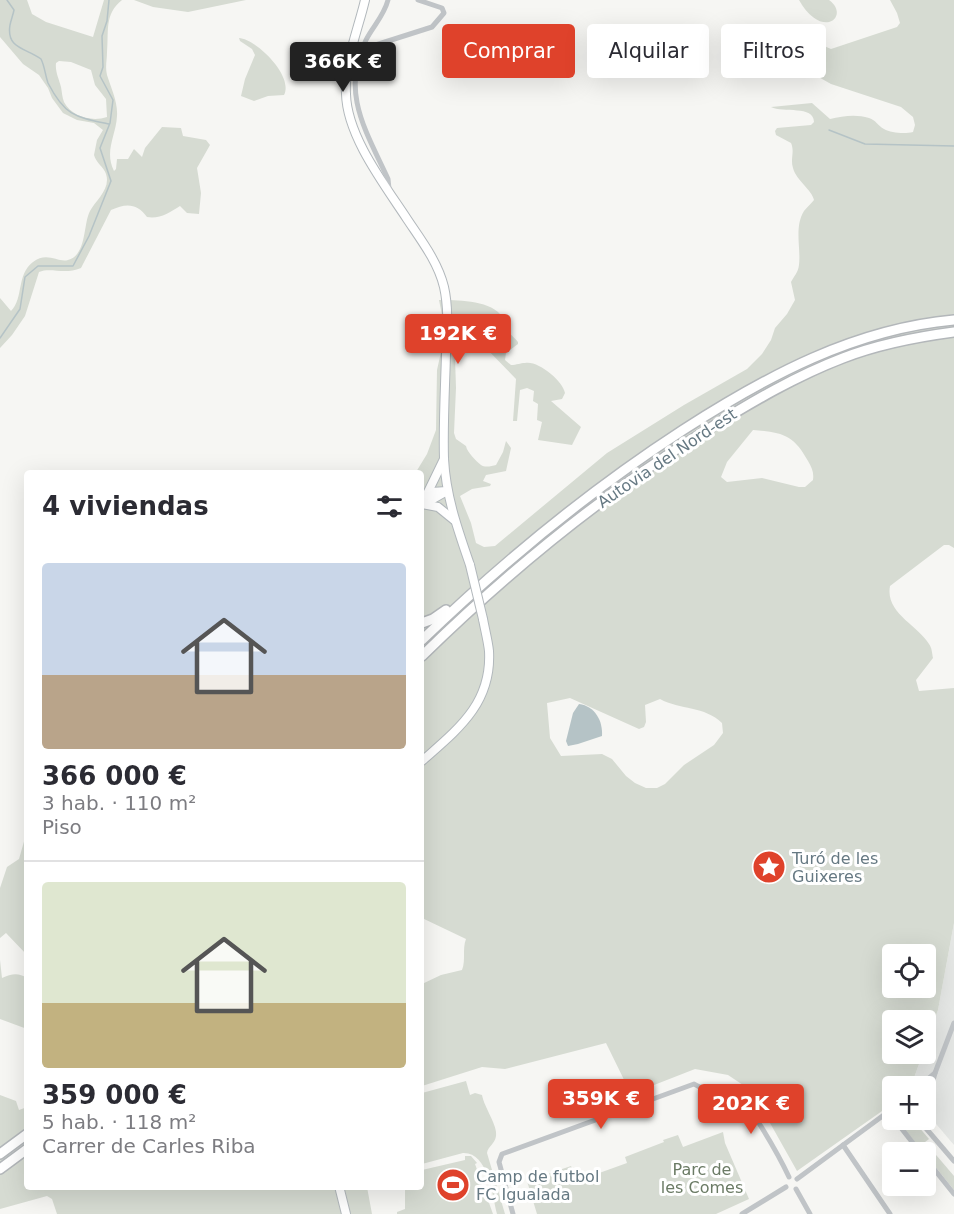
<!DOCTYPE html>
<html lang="es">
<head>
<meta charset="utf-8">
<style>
  :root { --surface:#fff; --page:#f2f2f3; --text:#2b2b33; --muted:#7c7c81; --line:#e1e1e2; --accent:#df422b }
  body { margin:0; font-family:"DejaVu Sans",sans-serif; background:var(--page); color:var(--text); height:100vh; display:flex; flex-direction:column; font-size:22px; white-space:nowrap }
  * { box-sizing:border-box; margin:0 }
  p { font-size:20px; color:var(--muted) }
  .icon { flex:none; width:33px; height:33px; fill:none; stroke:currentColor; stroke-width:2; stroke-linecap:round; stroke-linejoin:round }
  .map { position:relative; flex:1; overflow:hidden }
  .details { position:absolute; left:24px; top:470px; width:400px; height:720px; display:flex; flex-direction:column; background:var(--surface); border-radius:6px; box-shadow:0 6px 24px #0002 }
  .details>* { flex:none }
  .guide { position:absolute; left:442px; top:24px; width:422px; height:54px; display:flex; gap:12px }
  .controls { position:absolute; left:882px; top:944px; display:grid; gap:12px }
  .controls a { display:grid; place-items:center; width:54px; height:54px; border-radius:6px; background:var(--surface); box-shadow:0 6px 24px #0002; font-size:30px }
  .price { position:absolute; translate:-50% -51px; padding:0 14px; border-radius:6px; background:var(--accent); color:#fff; font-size:20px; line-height:39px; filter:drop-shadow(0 2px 3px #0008) }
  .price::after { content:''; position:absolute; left:50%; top:36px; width:18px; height:14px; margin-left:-9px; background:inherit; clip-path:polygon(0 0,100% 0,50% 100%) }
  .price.active { background:#222; color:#fff }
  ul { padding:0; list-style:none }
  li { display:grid; align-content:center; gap:12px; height:318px; padding:0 18px }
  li+li { border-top:2px solid var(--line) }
  li span { display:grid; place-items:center; height:186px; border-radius:6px; color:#555 }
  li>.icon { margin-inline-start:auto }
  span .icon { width:108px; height:108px; fill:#fffc; stroke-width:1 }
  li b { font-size:26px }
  h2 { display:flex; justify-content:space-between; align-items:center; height:72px; padding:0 18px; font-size:26px }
  .chip { padding:0 21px; border-radius:6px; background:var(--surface); box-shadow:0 6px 24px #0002; font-size:21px; line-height:54px }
  .chip.active { background:var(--accent); color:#fff }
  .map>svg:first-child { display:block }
  .built { fill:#e4e6e4 }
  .green { fill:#d6dbd2; fill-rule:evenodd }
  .water { fill:#b5c3c6 }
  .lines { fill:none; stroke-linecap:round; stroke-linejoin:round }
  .stream { stroke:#b5c3c6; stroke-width:1.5 }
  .secondary-casing { stroke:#b2b8bc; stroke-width:10 }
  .highway-casing { stroke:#b3b7ba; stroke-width:12 }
  .street { stroke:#c0c4c7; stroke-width:5 }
  .secondary { stroke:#fff; stroke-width:8 }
  .highway { stroke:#fff; stroke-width:9 }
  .secondary-bridge-casing { stroke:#b2b8bc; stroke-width:10; stroke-linecap:butt }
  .secondary-bridge { stroke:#fff; stroke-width:8 }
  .labels { text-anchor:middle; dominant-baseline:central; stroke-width:6; stroke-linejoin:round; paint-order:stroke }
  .street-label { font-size:16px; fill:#667983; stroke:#fff }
  .poi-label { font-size:16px; fill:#667983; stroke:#fff; text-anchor:start }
  .park-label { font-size:16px; fill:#6b7b65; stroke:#fff }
</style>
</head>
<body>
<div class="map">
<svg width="954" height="1214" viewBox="0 0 954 1214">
  <rect width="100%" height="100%" fill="#f6f6f3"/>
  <polygon class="built" points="954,923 954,1145 926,1112 926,1086 911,1086 923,1053 926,1053 926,1045 938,1010"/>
  <g class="green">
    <path d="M0 0H27L32 14 46 22 93 37 104 0H122C104 14 109 32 107 52 107 60 105 67 107 75 111 88 118 102 117 116 116 136 104 151 114 171L116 169 117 159H128L134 149 142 157 145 148 162 127 181 128 183 136 206 140 210 145 197 168 201 193 199 214 187 213 180 206C169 213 160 219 147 217 137 203 126 203 111 210L81 268C64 275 51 267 39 272L25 316 12 335 0 348V298L11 311C24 298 16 275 33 262 47 251 58 263 68 260 87 255 83 224 90 211 96 200 111 189 106 174 104 167 96 163 94 155L97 140 103 130 94 123 77 120 63 113 52 98 48 88 39 75 23 64 0 37ZM59 61 71 62 91 70 95 85 106 99 107 117C92 122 72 117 64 102 62 97 62 92 61 87 59 79 55 72 56 63Z"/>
    <polygon points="134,0 275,0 246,0 188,12 153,7"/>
    <path d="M799 0H829C851 16 822 41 799 0Z"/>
    <path d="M890 0H954V548L949 545H944L890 586C885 613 918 625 929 644 932 648 932 653 933 658L916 680 919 691 954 688V923L938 1010 926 1045V1020H892V1053H923L911 1086H892V1104L797 1171 752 1091 728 1075 695 1069 631 1094 606 1043 505 1069 482 1067 422 1086V984L441 975 462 970C466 960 462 949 466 939L422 918V472H416L427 454 436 430 437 370 441 352 442 315 439 300C455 300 488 300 500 314 503 317 503 323 505 327 508 333 514 337 518 342V344L506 353 505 360 511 365C517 365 520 363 525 363 538 360 563 381 565 393L562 399 551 401 581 427 572 445 538 440 542 422 537 420 538 404 533 401 534 391 527 388 520 390 517 421H513L516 379 479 341 467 342 459 346 455 357 456 388 454 433 456 439 466 446C467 452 476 461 481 465 485 468 492 466 496 465L503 452 506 441 511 448 506 471 486 475 483 481 491 484 490 486 472 489 460 496 471 523 476 543 484 547 495 546 607 453 684 405 747 369 762 354 771 340 775 328 787 314 795 300 791 282C794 276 798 273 799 265 801 248 794 227 804 211 807 207 811 204 814 200 812 190 796 180 793 168 790 159 795 152 791 143L776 135 775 131 777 128 811 125 814 122C814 105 783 113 771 107L812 103 830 119C843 116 856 114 869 118 876 120 878 126 884 129 891 133 905 134 913 132L915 125 913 117 901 107 831 84 815 75 781 64 775 59V54C785 44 803 50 815 42L831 49 897 27 900 23 897 13ZM753 430C782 432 794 435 808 461 812 468 814 472 813 480L805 487H799L762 478 727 482 721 477 727 462ZM570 698 639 729 644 727 646 722 645 705 660 699C680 710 705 706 722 723L723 733 714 745 684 765 665 784 657 788H646L635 783 626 776 612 759 602 754 561 756 550 738 547 703ZM892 954H926V987H892Z"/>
    <path d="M239 38C256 39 294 76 284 95L268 96 254 101 241 96 245 79 255 55 252 49 240 41Z"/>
    <polygon points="27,831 27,955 6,933 0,938 0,888 7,867 19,859"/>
    <path d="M0 960 2 978C11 974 18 972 27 978V1029L0 1019Z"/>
    <path d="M466 1081 470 1095 475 1093 482 1095C484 1107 498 1126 496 1136 495 1144 488 1146 487 1153L505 1214H497C492 1194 488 1152 463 1153L422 1164V1093Z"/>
    <polygon points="0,1095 16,1101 19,1110 27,1107 27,1186 367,1187 372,1214 57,1214 52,1199 47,1196 0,1209"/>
    <polygon points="896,1119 912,1119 929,1139 925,1142 954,1176 954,1190 926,1155 926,1152 923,1152"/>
    <polygon points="723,1132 725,1143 749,1199 716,1214 537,1214 527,1181 571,1166 577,1181 627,1163 625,1157 664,1142 663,1140 678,1135 683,1147"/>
    <polygon points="465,1156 471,1156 477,1163 475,1164 493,1214 397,1214 397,1212 405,1209 405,1187 422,1186 422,1170 465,1160"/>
  </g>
  <path class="water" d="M579 704C595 706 603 721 602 736L578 744 568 746 566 741 573 713Z"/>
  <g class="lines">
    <g class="stream">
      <path d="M7 0 14 10C13 15 11 20 10 25 6 49 26 48 41 59 45 67 45 75 48 83 65 116 75 117 109 124"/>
      <polyline points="829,130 865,144 954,146"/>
      <polyline points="0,338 20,309 25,277 38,266 73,266 89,236 111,181 100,148 110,123 113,100 100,76 103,67 102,36 107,21 109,0"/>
    </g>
    <defs>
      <g id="secondary">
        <path d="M365 0C358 30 344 63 346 94 347 136 384 184 407 219 421 240 438 262 444 287 449 309 447 332 446 355 445 389 443 425 444 459 446 497 458 530 470 565"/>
        <polyline points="427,494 444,459"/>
        <polyline points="422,500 431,492 447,491"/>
        <polyline points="426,503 447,491"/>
        <polyline points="422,504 438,507 454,520"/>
        <path d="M422 761C457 730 492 704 489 651 488 641 485 630 483 619"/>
        <polyline points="339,1186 346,1214"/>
      </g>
      <g id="highway">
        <polyline points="422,623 433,619 446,610"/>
        <path d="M422 640C503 562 589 491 683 430 767 376 854 329 954 320"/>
        <path d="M422 656C510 570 605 492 710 428 753 401 796 376 843 358 879 344 916 337 954 332"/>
        <polyline points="0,1154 27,1134"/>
        <polyline points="0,1169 27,1149"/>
      </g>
    </defs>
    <use href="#secondary" class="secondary-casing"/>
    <use href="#highway" class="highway-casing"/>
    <g class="street">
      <path d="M388 0C384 16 373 26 366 40 340 92 366 131 388 179L389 189"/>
      <polyline points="363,49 432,27 444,13 442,8 418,0"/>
      <polyline points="920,1086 935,1073 954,1023"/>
      <polyline points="926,1106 935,1073"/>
      <polyline points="894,1119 920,1152"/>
      <polyline points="918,1119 954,1161"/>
      <polyline points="843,1145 890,1214"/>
      <polyline points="926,1159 954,1194"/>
      <polyline points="797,1179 892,1109"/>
      <polyline points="796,1189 810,1214"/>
      <path d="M513 1214 499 1162 502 1154 694 1084C705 1092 719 1086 731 1090 746 1095 781 1160 789 1177"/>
      <polyline points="742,1214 786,1187"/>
    </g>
    <use href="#secondary" class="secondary"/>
    <use href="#highway" class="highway"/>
    <defs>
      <polyline id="secondary-bridge" points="470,565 483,619"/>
    </defs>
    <use href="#secondary-bridge" class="secondary-bridge-casing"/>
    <use href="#secondary-bridge" class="secondary-bridge"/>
  </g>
  <defs>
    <symbol id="sight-disc" viewBox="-11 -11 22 22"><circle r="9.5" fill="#df422b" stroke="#fff"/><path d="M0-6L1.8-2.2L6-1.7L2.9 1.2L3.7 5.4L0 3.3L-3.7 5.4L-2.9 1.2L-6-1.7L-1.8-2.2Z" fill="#fff"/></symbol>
    <symbol id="stadium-disc" viewBox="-11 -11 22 22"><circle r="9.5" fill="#df422b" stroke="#fff"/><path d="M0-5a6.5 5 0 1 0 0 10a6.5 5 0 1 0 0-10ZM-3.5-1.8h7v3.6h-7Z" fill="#fff"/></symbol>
  </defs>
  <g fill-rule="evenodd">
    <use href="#sight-disc" x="750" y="848" width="38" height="38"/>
    <use href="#stadium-disc" x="434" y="1166" width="38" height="38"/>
  </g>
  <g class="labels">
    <g class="street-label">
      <text transform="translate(667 458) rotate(-34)">Autovia del Nord-est</text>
    </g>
    <g class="poi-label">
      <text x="792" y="858">Turó de les<tspan x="792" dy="18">Guixeres</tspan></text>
      <text x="476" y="1176">Camp de futbol<tspan x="476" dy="18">FC Igualada</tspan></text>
    </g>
    <g class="park-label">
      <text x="702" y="1169">Parc de<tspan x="702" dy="18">les Comes</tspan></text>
    </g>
  </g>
</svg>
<div class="controls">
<a><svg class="icon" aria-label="locate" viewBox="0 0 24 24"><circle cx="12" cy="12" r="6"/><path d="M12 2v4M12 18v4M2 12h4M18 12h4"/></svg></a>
<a><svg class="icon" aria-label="layers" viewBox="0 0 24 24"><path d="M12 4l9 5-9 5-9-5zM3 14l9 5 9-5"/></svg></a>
<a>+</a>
<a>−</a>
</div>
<b class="price active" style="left:343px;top:93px">366K €</b>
<b class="price" style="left:458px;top:365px">192K €</b>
<b class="price" style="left:601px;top:1130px">359K €</b>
<b class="price" style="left:751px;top:1135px">202K €</b>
<div class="guide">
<a class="chip active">Comprar</a>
<a class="chip">Alquilar</a>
<a class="chip">Filtros</a>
</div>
<section class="details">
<h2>4 viviendas<svg class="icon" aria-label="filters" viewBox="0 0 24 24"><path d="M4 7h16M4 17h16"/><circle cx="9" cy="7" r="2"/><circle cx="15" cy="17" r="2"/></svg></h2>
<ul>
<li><span style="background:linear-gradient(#c9d6e8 60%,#b9a48a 0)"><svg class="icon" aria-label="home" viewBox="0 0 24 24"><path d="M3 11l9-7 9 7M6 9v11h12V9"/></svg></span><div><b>366 000 €</b><p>3 hab. · 110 m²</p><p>Piso</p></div></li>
<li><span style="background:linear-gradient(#dfe7d0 65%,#c2b280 0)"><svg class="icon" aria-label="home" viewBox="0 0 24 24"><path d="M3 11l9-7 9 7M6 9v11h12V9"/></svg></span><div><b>359 000 €</b><p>5 hab. · 118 m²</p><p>Carrer de Carles Riba</p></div></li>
</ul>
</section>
</div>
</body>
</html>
